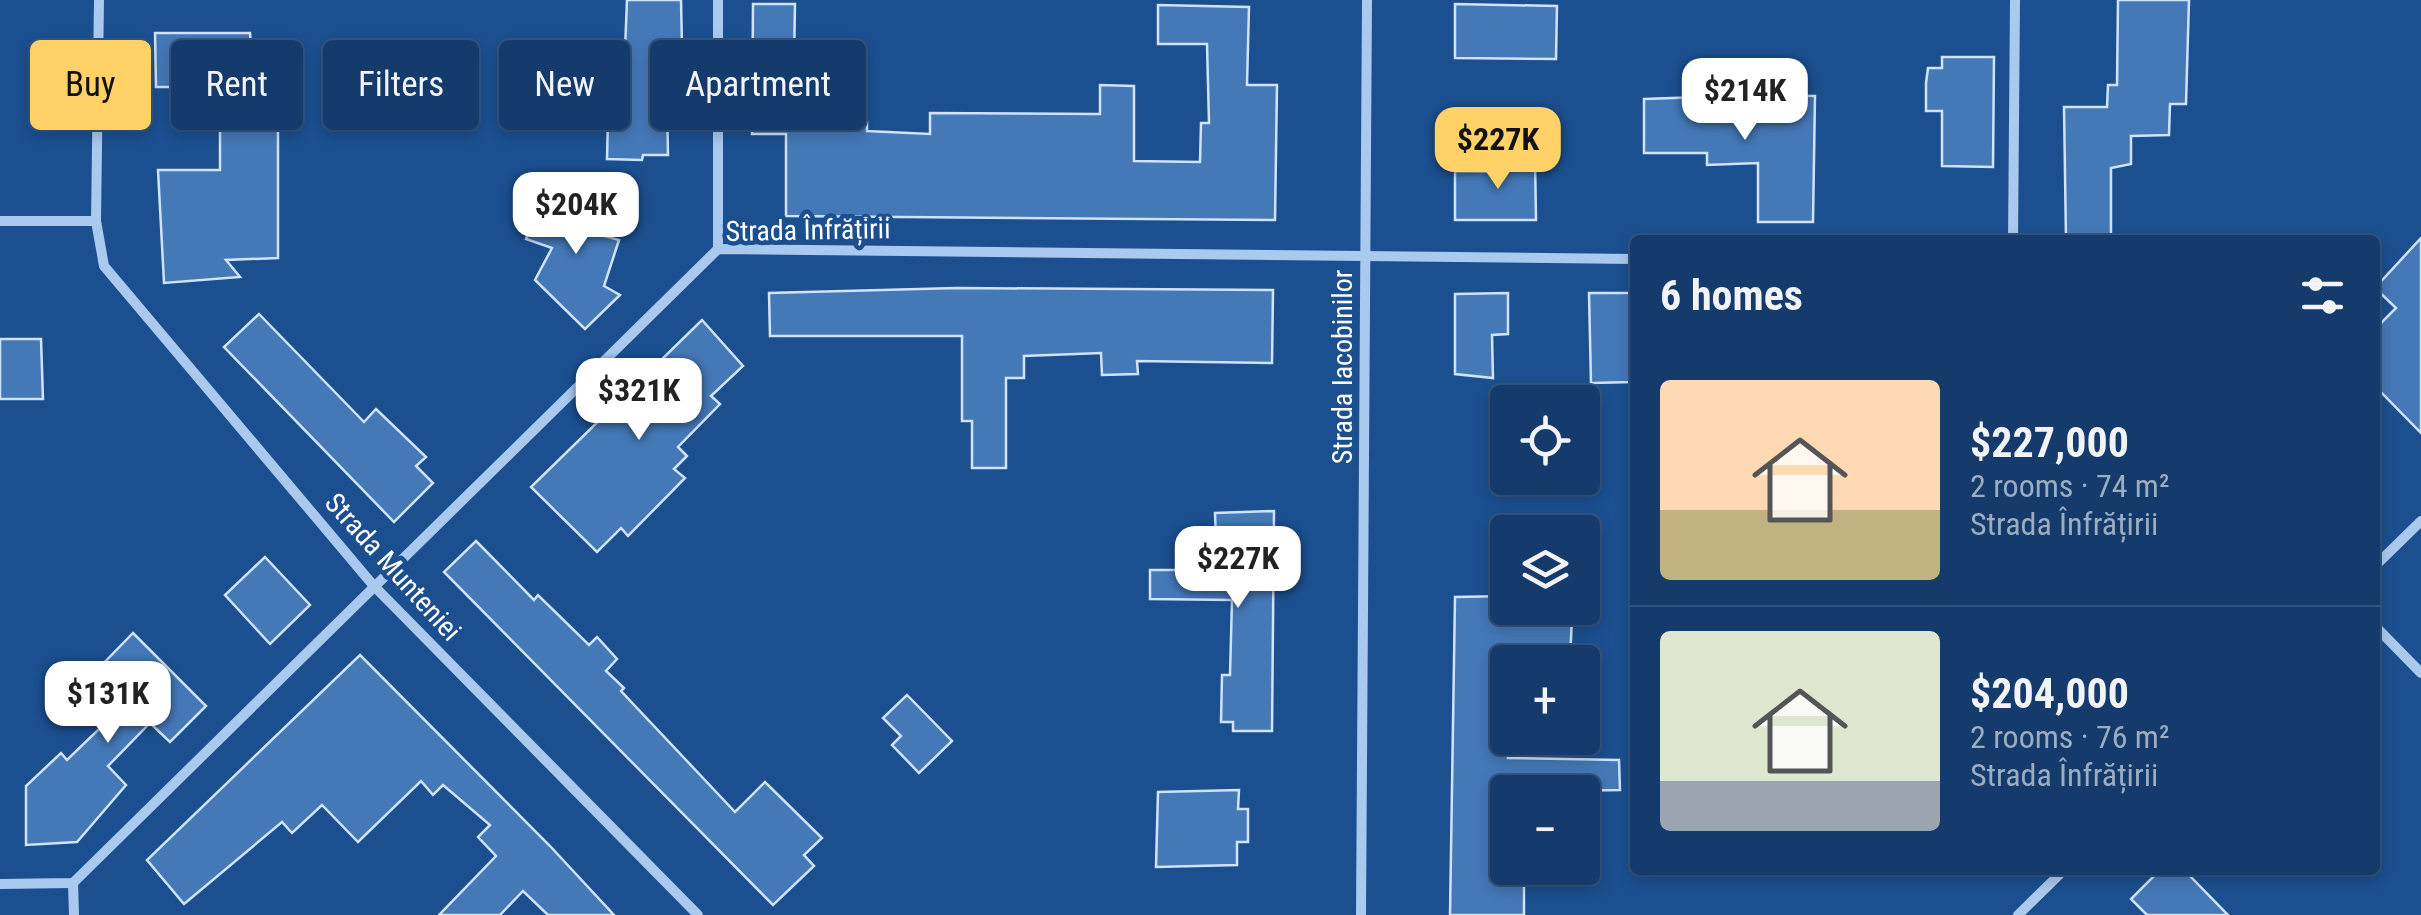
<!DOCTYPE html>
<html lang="en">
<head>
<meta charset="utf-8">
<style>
  :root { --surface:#143b6b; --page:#1d4271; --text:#f1f3f6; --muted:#9dadc1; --line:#33557e; --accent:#ffd166 }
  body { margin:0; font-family:"Roboto Condensed",sans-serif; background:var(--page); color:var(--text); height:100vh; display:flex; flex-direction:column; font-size:38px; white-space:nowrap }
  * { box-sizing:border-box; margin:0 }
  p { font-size:32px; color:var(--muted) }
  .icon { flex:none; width:55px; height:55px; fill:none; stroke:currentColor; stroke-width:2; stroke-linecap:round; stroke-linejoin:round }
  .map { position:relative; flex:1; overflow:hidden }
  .side { position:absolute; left:1630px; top:235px; width:750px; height:640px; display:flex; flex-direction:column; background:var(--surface); border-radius:10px; box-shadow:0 5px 15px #0003,0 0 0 2px var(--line) }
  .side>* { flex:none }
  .top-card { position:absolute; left:30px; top:40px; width:950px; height:90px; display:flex; gap:20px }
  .controls { position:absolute; left:1490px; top:385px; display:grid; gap:20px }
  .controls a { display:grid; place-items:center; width:110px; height:110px; border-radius:10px; background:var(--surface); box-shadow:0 5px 15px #0003,0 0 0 2px var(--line); font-size:50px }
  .price { position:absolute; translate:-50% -85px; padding:0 22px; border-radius:20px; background:#fff; color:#222; font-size:32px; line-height:65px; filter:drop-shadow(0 2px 5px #0008) }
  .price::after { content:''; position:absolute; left:50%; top:60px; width:30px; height:22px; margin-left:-15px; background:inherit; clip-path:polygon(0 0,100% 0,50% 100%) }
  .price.on { background:var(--accent); color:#111 }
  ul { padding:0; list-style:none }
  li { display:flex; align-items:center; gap:30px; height:250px; padding:0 30px }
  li+li { border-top:2px solid var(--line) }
  li span { display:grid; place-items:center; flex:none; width:280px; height:200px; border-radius:10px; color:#555 }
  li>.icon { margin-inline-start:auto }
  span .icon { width:120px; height:120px; fill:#fffc; stroke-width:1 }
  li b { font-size:42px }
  h2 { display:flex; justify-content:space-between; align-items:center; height:120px; padding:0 30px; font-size:42px }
  .chip { padding:0 35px; border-radius:10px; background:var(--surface); box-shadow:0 5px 15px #0003,0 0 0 2px var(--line); font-size:35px; line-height:90px }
  .chip.on { background:var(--accent); color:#111 }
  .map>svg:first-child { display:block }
  .building { fill:#4478b7; stroke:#cfe3fa; stroke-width:2.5 }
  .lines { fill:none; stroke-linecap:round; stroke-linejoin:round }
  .minor { stroke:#a9c9ee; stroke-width:10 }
  .labels { text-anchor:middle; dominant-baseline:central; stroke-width:9; stroke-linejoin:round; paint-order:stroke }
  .street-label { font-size:28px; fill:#fff; stroke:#1b4f8f }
</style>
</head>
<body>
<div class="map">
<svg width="2421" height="915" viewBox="0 0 2421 915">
  <rect width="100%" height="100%" fill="#1b4f8f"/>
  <g class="building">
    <polygon points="627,0 681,0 683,95 667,95 668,155 643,155 642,160 607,159 609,75 624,75"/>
    <polygon points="2118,0 2189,0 2186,104 2170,104 2169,135 2131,136 2131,164 2111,168 2111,240 2066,240 2064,107 2107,107 2108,85 2117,85"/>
    <polygon points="753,4 795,4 793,118 867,122 867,131 930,134 930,113 1100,114 1100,85 1134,86 1134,161 1200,162 1201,123 1209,123 1207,44 1158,44 1158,5 1249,7 1247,85 1277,85 1275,220 786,216 786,134 752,134"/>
    <polygon points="1455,4 1557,6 1556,59 1455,58"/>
    <polygon points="155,33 250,33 256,104 278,105 278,258 226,260 240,277 164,283 158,170 220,170 220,87 156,87"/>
    <polygon points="1942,57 1994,57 1993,167 1942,166 1942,111 1926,111 1926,83 1928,68 1942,68"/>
    <polygon points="1759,95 1815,96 1813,222 1758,222 1758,163 1707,165 1707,153 1644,153 1644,99"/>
    <polygon points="1500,158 1535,158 1536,220 1455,220 1455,171 1500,172"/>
    <polygon points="567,192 611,206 601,235 619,240 604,286 620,295 585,329 535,280 552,248 526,239 537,210 550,214 552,207 560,210"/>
    <polygon points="2421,238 2421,433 2375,386 2375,329 2396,308 2375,288"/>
    <polygon points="957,288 1273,290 1272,363 1137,361 1138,374 1102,375 1101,353 1024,356 1024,378 1006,378 1006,468 972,468 972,421 962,421 962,336 770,336 769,293"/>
    <polygon points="1508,293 1508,334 1492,335 1493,378 1455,374 1455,294"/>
    <polygon points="1589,293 1635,293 1633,382 1591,383"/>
    <polygon points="259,314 364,422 376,409 426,457 416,466 433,483 394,522 224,347"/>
    <polygon points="702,320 743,366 711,396 720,404 678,447 687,456 674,469 685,478 628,536 621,528 597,552 531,487"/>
    <polygon points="0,339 41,339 43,399 0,399"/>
    <polygon points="1274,511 1272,731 1233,731 1233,722 1221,722 1222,675 1230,675 1232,600 1150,599 1150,570 1217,570 1215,513"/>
    <polygon points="476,541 534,600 538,595 589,645 597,637 617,659 606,671 624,688 621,691 735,812 765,782 822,838 804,855 814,866 773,905 444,572"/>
    <polygon points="265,557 310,605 270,644 225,595"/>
    <polygon points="1508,596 1508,608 1515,608 1515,617 1572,616 1570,662 1508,662 1508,758 1619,760 1620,790 1508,792 1503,798 1504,868 1524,868 1524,915 1450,915 1455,597"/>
    <polygon points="133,633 206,706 170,742 150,723 108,766 126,785 77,842 26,845 26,786 61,753 67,760 122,707 100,686 107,679 98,669"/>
    <polygon points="360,655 550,846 614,915 548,915 523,891 500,915 439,915 496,856 478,837 490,825 443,785 433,795 421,781 358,842 322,805 292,833 282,822 184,904 147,860"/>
    <polygon points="907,695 952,741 919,773 892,745 901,736 883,718"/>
    <polygon points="1239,790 1238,809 1248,809 1248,842 1237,842 1237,865 1156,867 1158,792"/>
    <polygon points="2160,870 2184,870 2228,915 2147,915 2131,899"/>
  </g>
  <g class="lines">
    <g class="minor">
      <polyline points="718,0 718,249"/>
      <polyline points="0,221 96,221 99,0"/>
      <polyline points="96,221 104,266 373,585 698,915"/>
      <polyline points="2013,240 2015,0"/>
      <polyline points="2375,566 2421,521"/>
      <polyline points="2375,626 2421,673"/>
      <polyline points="73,883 74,915"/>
      <polyline points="0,884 73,883 718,249 1635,259"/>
      <polyline points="1361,915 1367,0"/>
      <polyline points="2018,915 2064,870"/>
    </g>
  </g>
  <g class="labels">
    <g class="street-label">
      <text transform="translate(808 230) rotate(-1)">Strada Înfrățirii</text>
      <text transform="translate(1342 367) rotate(-90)">Strada Iacobinilor</text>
      <text transform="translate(393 567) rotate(48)">Strada Munteniei</text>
    </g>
  </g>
</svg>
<div class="controls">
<a><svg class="icon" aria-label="locate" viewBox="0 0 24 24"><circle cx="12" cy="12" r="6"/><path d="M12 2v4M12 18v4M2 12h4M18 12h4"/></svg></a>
<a><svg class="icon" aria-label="layers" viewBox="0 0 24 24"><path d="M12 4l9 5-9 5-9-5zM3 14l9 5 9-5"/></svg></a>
<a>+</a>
<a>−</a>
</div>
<b class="price" style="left:1745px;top:143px">$214K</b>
<b class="price on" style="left:1498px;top:192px">$227K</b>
<b class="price" style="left:576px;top:257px">$204K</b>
<b class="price" style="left:639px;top:443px">$321K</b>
<b class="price" style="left:1238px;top:611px">$227K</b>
<b class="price" style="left:108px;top:746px">$131K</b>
<div class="top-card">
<a class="chip on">Buy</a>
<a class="chip">Rent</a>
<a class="chip">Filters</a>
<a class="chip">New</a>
<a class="chip">Apartment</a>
</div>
<section class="side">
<h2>6 homes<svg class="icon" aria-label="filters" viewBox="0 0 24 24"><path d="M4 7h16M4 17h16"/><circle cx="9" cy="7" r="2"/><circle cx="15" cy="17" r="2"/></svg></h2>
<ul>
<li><span style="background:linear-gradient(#ffd9b3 65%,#c2b280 0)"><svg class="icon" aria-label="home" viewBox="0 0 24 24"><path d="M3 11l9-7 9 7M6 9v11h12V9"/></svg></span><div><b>$227,000</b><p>2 rooms · 74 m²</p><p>Strada Înfrățirii</p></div></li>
<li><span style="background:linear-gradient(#dfe7d0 75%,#9aa5b1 0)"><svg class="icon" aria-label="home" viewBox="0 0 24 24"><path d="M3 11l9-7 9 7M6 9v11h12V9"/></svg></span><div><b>$204,000</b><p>2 rooms · 76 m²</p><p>Strada Înfrățirii</p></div></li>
</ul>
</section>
</div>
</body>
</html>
